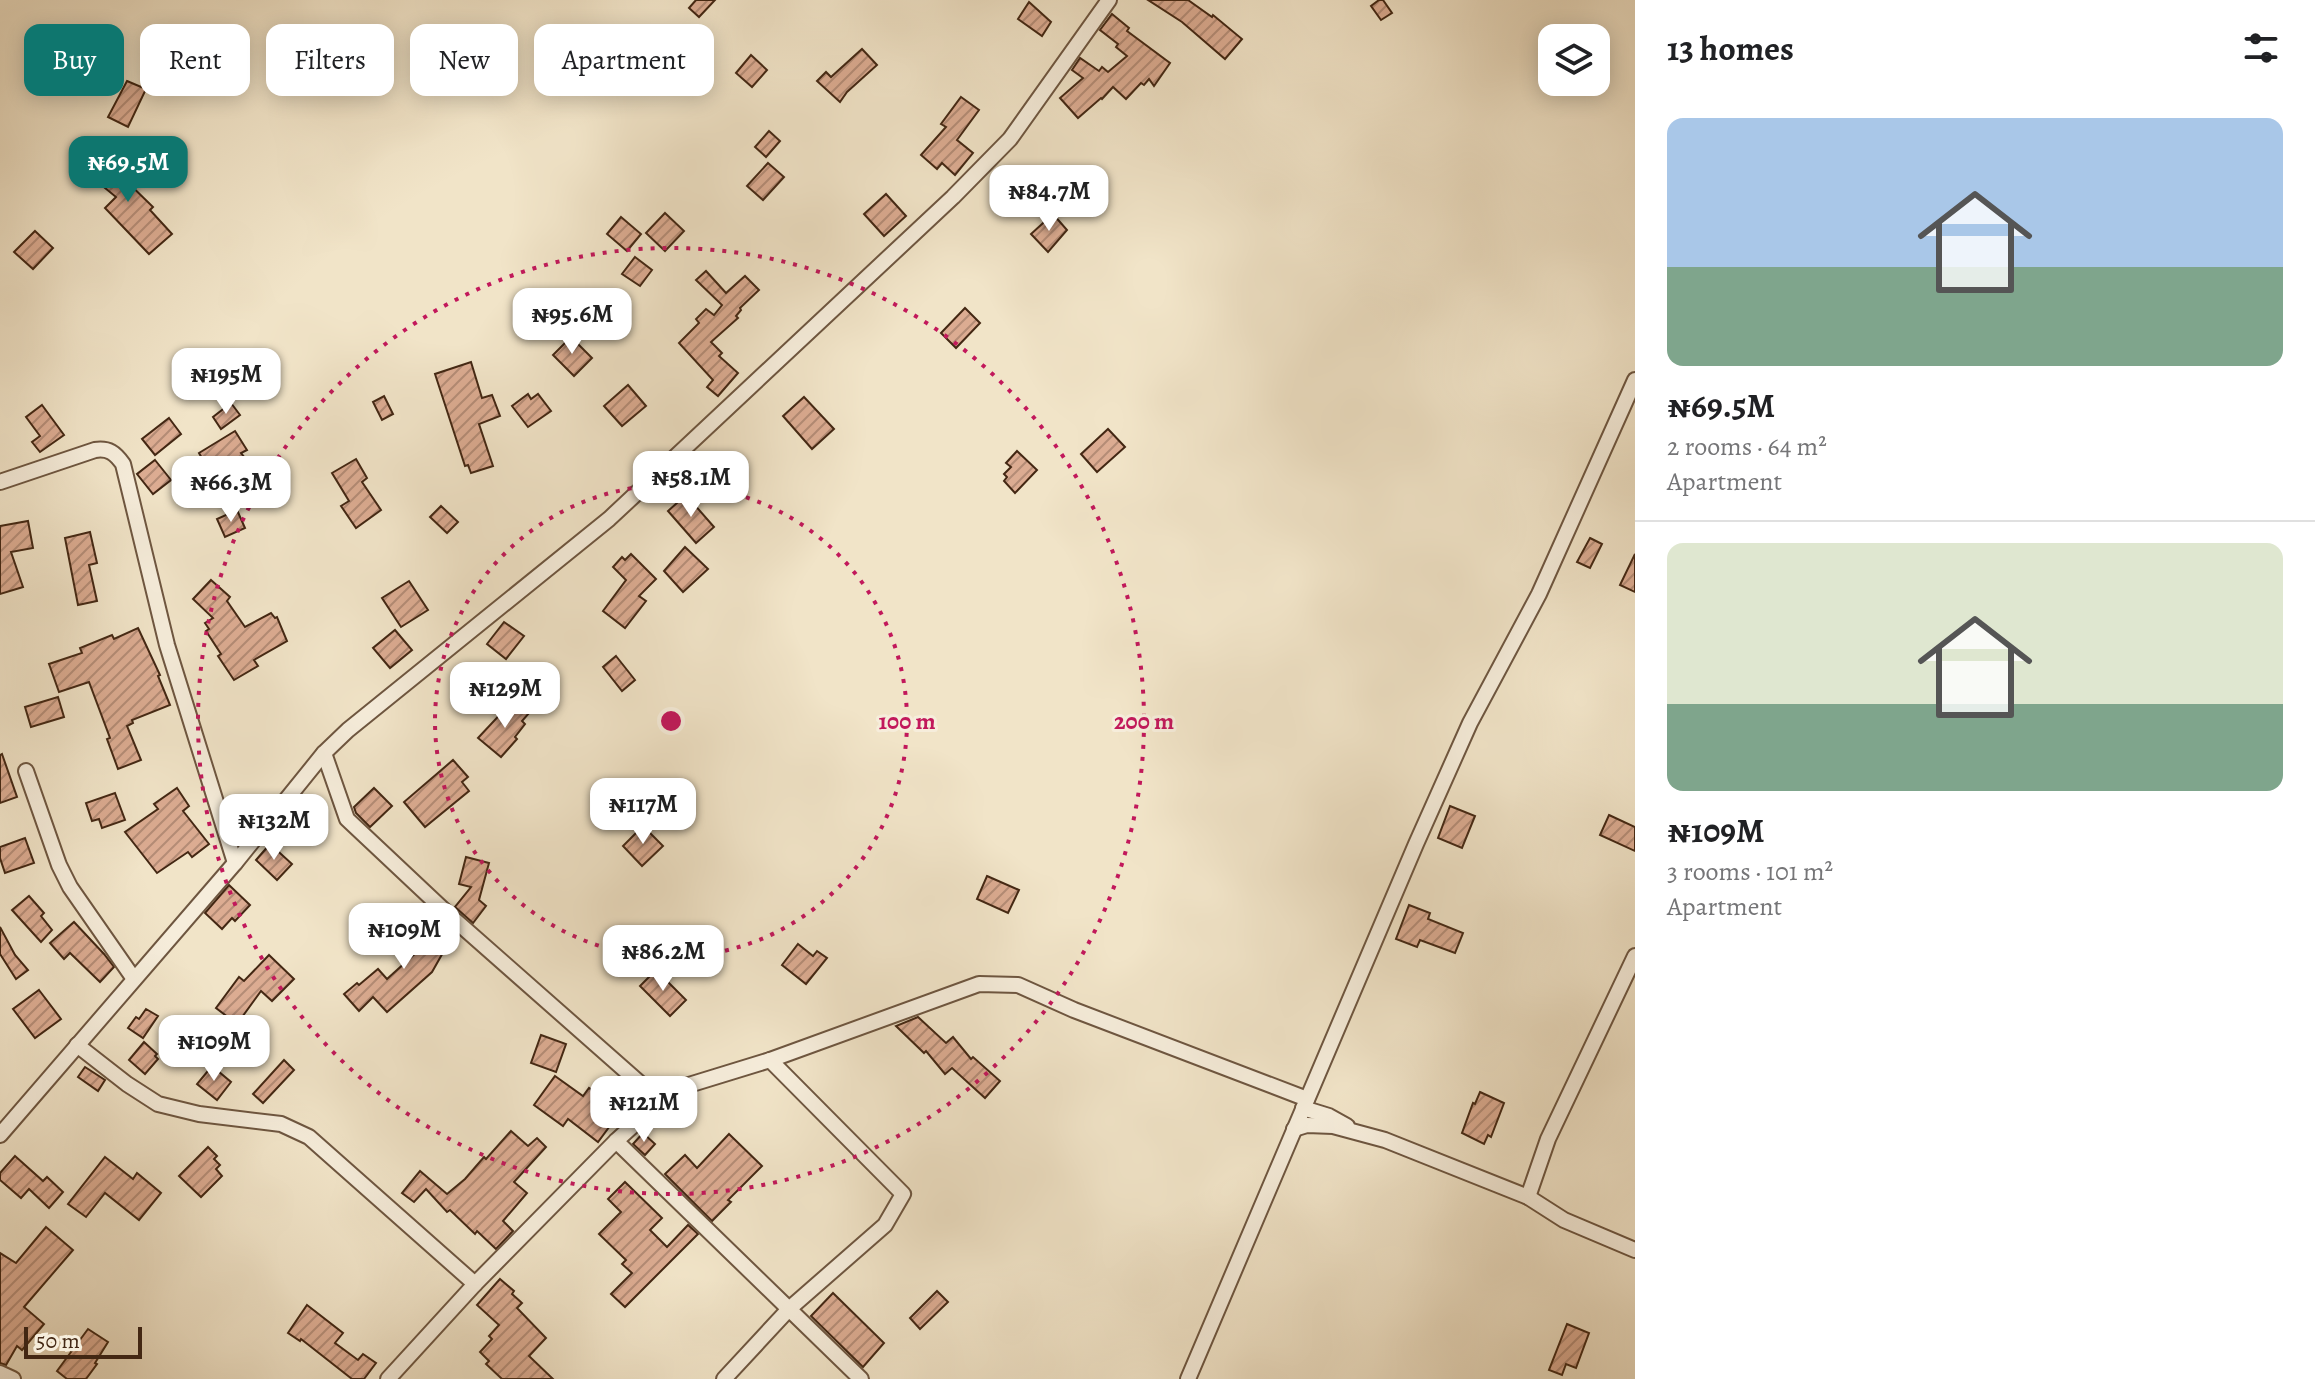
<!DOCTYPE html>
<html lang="en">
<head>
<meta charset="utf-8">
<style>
  :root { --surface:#fff; --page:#f2f2f2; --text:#202124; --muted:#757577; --line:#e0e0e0; --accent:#0f766e }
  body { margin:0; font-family:Alegreya,serif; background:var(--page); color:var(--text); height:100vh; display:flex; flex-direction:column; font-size:30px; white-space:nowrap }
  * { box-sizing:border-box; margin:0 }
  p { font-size:26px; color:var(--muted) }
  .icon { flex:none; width:44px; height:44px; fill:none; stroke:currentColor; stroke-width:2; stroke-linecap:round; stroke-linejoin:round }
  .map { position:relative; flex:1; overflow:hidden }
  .details { display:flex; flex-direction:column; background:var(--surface); width:680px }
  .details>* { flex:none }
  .banner { position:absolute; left:24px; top:24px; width:760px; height:72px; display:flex; gap:16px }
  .controls { position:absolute; left:1538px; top:24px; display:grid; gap:16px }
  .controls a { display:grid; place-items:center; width:72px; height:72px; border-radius:16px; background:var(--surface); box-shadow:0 4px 20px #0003; font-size:40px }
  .scale { position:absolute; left:24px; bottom:20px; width:118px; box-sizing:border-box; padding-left:8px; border:4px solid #432713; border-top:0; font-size:22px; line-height:28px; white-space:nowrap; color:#432713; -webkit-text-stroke:6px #f6eddb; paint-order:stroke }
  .price { position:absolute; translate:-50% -68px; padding:0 18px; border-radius:16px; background:#fff; color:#222; font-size:26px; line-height:52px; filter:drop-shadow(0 2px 4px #0008) }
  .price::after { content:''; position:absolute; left:50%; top:48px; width:24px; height:18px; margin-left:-12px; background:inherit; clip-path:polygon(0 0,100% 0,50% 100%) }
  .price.selected { background:var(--accent); color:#fff }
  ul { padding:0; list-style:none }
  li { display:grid; align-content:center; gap:16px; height:424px; padding:0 32px }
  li+li { border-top:2px solid var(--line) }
  li span { display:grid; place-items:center; height:248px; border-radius:16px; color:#555 }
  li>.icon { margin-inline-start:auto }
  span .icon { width:144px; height:144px; fill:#fffc; stroke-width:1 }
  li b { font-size:34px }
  h2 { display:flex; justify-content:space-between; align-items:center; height:96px; padding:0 32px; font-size:34px }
  .pill { padding:0 28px; border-radius:16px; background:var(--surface); box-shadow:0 4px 20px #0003; font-size:28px; line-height:72px }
  .pill.selected { background:var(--accent); color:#fff }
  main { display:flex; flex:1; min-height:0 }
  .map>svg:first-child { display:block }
  .building { fill:url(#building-hatch); stroke:#432713; stroke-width:2 }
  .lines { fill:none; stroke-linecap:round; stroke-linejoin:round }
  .street-casing { stroke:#6e5640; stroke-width:18 }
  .street { stroke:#f6eddb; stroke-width:14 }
  .ring { fill:none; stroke:#c2185b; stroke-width:4; stroke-dasharray:4 8 }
  .centre { fill:#c2185b; stroke:#f6eddb; stroke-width:4 }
  .ring-label { font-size:24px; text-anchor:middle; font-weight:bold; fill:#c2185b; stroke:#f6eddb; stroke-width:6; stroke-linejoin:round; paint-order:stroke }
</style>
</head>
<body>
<main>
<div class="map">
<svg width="1635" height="1379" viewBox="0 0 1635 1379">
  <defs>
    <pattern id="building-hatch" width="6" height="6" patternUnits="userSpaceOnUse" patternTransform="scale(2)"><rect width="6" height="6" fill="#dcac92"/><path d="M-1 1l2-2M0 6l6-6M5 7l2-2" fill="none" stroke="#b48c76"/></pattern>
  </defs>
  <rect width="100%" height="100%" fill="#f1e4c8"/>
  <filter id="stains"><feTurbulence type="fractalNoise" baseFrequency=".0025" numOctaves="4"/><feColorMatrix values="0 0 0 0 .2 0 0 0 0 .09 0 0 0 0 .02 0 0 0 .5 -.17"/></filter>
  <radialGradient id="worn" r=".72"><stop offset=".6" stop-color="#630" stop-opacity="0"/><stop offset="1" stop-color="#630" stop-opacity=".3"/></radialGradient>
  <g class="building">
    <polygon points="696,0 715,0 699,17 689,8"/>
    <polygon points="1148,0 1188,0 1212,17 1213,15 1242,39 1225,59 1182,22"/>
    <polygon points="1379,0 1383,0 1392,13 1381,20 1371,6"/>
    <polygon points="1029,2 1051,22 1042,36 1018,19"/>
    <polygon points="1112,14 1129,28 1127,31 1170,63 1154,86 1149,79 1144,85 1141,83 1126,99 1113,87 1102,99 1101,98 1078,118 1060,98 1083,78 1072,70 1080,58 1099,71 1102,67 1108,72 1127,56 1116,47 1118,44 1100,30"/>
    <polygon points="862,49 877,65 847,92 840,102 817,81 826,72 831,77"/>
    <polygon points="751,55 767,70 752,87 736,73"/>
    <polygon points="127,81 146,89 128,127 108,117"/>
    <polygon points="961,97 979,110 957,140 973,153 955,175 942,163 937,169 921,155 946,127 941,124"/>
    <polygon points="769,131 780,141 766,157 755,147"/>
    <polygon points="98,150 119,168 116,171 153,207 150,210 172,234 149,254 105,208 116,197 82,169"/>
    <polygon points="768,163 784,177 763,200 747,186"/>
    <polygon points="886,194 906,216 884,236 864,214"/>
    <polygon points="665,213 684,231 665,251 646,233"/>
    <polygon points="1053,214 1067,230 1048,252 1031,234"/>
    <polygon points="621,217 641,234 627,251 607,234"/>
    <polygon points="35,231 53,248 33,269 14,252"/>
    <polygon points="635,257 652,270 640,286 622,274"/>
    <polygon points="706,271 726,293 745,276 759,290 740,308 741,310 736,316 738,318 711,342 722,353 719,356 738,373 718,396 707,387 713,380 679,343 699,323 696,319 706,309 714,315 722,305 696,280"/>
    <polygon points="965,308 980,323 956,348 941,333"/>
    <polygon points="571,337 592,358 574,376 553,355"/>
    <polygon points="471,362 482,398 492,395 500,416 479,424 493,466 471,473 468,465 465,466 435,374"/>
    <polygon points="628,385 646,406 622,426 604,406"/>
    <polygon points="528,394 531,399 538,394 551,411 528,427 512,406"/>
    <polygon points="384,396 393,414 382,420 373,402"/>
    <polygon points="804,397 834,429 812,449 783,416"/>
    <polygon points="231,403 240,415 221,429 213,417"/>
    <polygon points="42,405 64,435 40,452 32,442 40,436 26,417"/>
    <polygon points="169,418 181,434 155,455 142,439"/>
    <polygon points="1108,429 1125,447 1097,472 1081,454"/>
    <polygon points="235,431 247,450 241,453 245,458 213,477 199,453"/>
    <polygon points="1017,451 1037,470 1015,493 1004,481 1007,477 1004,474 1011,467 1006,463"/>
    <polygon points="356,459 367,478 362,482 381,510 356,528 341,506 349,501 332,473"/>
    <polygon points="155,460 171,480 153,494 137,474"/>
    <polygon points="686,495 714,527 696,543 668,511"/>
    <polygon points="441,506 458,522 447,533 430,517"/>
    <polygon points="237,510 245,528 225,537 217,519"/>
    <polygon points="28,521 33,548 11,552 23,587 0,594 0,526"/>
    <polygon points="90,532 97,563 89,565 97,601 78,605 65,538"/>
    <polygon points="1590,538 1602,544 1590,568 1577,562"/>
    <polygon points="685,547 708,569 683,592 664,571"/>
    <polygon points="631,554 656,579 639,596 646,601 625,628 603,611 626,580 613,567 622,557 625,560"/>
    <polygon points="1635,554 1635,592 1620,585"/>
    <polygon points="211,580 230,597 227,601 245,627 271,613 275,618 277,617 287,641 254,660 258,666 234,680 218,656 221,654 206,631 209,629 205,623 213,618 193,599"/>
    <polygon points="409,581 428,610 401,627 382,598"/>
    <polygon points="504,622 524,636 506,659 487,644"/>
    <polygon points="138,628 160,675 158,676 170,705 132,720 133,723 127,726 141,760 118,769 107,739 110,738 89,682 59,692 49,664 82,653 80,648 112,635 114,639"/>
    <polygon points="395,630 412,650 390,668 373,648"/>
    <polygon points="616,656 635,680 622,691 603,667"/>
    <polygon points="58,697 64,717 31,727 25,707"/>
    <polygon points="518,703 530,712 522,721 525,724 515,737 517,739 501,757 478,738 506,708 511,712"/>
    <polygon points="2,754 17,797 0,803 0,755"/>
    <polygon points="453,760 468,777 462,782 469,791 425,827 404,802"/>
    <polygon points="177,788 189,806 183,811 209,844 192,857 188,852 157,873 125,832 158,809 154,804"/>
    <polygon points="374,788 392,806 370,827 356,813 354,807"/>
    <polygon points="115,793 125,820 102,828 99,819 92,821 86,803"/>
    <polygon points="1450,806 1475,816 1462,848 1438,838"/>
    <polygon points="1609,815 1635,827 1635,851 1600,835"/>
    <polygon points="643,826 663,846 642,866 623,846"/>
    <polygon points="25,838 34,863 5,873 0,858 0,847"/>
    <polygon points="270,844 292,864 277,880 256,860"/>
    <polygon points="466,857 489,863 479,900 486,906 473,923 455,907 471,887 459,884"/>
    <polygon points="987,876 1019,890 1008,913 977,899"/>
    <polygon points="229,885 250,905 235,921 232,918 222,929 205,913"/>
    <polygon points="29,896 44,913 41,916 52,930 41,942 12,910"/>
    <polygon points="1409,905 1430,913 1428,919 1463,933 1455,953 1420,940 1417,947 1396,939"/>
    <polygon points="435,920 442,924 443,923 456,934 450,943 449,942 432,972 387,1012 373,997 359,1011 344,994 357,983 359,985 378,969 387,979 418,951 412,948 422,930 427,932"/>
    <polygon points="74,922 104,954 114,967 100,982 70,953 64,959 50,943"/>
    <polygon points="0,927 15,955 28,970 16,979 0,954"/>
    <polygon points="798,944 813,956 817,951 827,958 806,984 782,965"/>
    <polygon points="269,955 294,979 272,1001 261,991 237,1024 216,1008 239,977 244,981"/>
    <polygon points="656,970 686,1000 670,1016 640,986"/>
    <polygon points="39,990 61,1019 35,1038 13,1009"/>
    <polygon points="146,1009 158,1016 143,1038 128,1028 136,1017 139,1019"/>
    <polygon points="918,1017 946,1043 953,1037 971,1059 973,1057 1000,1081 985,1098 952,1068 945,1074 926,1051 924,1053 896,1026"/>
    <polygon points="541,1035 566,1044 556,1072 531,1063"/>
    <polygon points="144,1042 157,1054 155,1056 158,1059 145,1074 129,1060"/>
    <polygon points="284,1060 294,1070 263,1103 253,1094"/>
    <polygon points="212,1066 231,1082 217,1100 197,1084"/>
    <polygon points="85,1067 105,1080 98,1091 78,1077"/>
    <polygon points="555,1076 583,1096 589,1088 608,1102 623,1082 635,1092 598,1142 568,1119 563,1126 534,1105"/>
    <polygon points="1480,1092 1504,1103 1491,1137 1488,1135 1484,1144 1462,1133 1473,1103 1475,1104"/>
    <polygon points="511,1131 528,1146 537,1138 546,1147 514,1182 527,1193 503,1221 513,1231 496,1249 477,1231 475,1234 450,1210 447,1212 426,1189 414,1202 402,1193 420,1171 447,1194 465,1179 484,1157 486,1159"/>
    <polygon points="643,1133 655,1144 645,1155 633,1144"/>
    <polygon points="729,1134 762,1166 728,1200 731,1202 712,1221 665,1174 685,1155 697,1168"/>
    <polygon points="208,1147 217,1156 214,1159 220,1165 216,1169 222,1176 201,1197 179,1176"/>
    <polygon points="15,1156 43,1181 47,1177 63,1192 49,1208 29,1189 21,1198 0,1180 0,1173"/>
    <polygon points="105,1157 133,1179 137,1173 161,1193 139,1220 105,1193 86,1217 68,1204"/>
    <polygon points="625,1182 662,1218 650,1230 667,1247 688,1225 698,1234 625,1307 611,1294 632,1273 622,1264 626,1260 599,1234 621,1212 608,1199"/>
    <polygon points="46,1227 73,1250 24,1307 44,1324 22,1350 17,1346 6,1365 0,1363 0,1253 16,1263"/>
    <polygon points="500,1279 514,1291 512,1294 522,1303 517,1308 546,1338 529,1356 553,1379 502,1379 486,1364 489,1361 480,1352 492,1339 489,1336 499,1325 477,1305"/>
    <polygon points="937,1291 948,1302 920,1329 910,1318"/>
    <polygon points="833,1293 884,1343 863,1367 811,1316"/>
    <polygon points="307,1305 343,1333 335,1343 358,1360 363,1354 376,1363 364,1379 352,1379 301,1339 300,1341 288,1333"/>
    <polygon points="1567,1324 1589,1333 1576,1368 1566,1364 1562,1375 1549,1370"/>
    <polygon points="88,1329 108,1342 95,1363 97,1364 86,1379 67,1379 57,1371"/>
  </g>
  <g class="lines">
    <defs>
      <g id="street">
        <path d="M0 482 95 450C109 448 115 453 123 464L167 645 235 863"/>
        <polyline points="324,753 347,819 448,914 660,1101"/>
        <polyline points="26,771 59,865 70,887 134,979"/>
        <polyline points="77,1045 127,1084 158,1104 199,1114 281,1124 309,1137 475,1284"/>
        <polyline points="1303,1108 1329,1116 1347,1126"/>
        <polyline points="1294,1129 1307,1125 1333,1126 1385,1140 1528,1197 1564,1220 1635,1250"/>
        <polyline points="0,1135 235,863 324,753 348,730 609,519 953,197 1010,139 1109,0"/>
        <polyline points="616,1141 789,1309 885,1225 903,1194 770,1060"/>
        <polyline points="1528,1197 1548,1139 1635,956"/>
        <polyline points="0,1373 13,1379"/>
        <polyline points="388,1379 475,1284 616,1141 660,1101 679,1088 770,1060 979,984 1018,985 1074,1010 1307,1099"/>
        <polyline points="724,1379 789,1309 861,1379"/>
        <polyline points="1188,1379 1416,844 1470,723 1539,594 1635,380"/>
      </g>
    </defs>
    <use href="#street" class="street-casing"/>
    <use href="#street" class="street"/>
  </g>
  <g class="ring">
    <circle cx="671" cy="721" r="236"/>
    <circle cx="671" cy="721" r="473"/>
  </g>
  <circle cx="671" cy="721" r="12" class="centre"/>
  <g class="ring-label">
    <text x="907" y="729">100 m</text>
    <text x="1144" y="729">200 m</text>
  </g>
  <rect width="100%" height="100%" filter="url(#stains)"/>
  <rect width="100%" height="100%" fill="url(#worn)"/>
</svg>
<div class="controls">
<a><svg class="icon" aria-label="layers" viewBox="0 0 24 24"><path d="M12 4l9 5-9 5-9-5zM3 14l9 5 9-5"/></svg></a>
</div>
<div class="scale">50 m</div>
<b class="price selected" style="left:128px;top:204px">₦69.5M</b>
<b class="price" style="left:1049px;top:233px">₦84.7M</b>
<b class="price" style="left:572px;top:356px">₦95.6M</b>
<b class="price" style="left:226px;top:416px">₦195M</b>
<b class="price" style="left:691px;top:519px">₦58.1M</b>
<b class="price" style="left:231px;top:524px">₦66.3M</b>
<b class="price" style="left:505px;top:730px">₦129M</b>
<b class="price" style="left:643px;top:846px">₦117M</b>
<b class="price" style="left:274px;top:862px">₦132M</b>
<b class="price" style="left:404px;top:971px">₦109M</b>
<b class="price" style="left:663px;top:993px">₦86.2M</b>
<b class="price" style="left:214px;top:1083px">₦109M</b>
<b class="price" style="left:644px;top:1144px">₦121M</b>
<div class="banner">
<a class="pill selected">Buy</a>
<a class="pill">Rent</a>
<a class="pill">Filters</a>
<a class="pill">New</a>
<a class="pill">Apartment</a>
</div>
</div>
<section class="details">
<h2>13 homes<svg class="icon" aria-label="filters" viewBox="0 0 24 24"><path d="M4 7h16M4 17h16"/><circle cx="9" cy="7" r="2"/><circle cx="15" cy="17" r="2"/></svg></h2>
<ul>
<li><span style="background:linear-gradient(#a9c7e8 60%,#7fa58c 0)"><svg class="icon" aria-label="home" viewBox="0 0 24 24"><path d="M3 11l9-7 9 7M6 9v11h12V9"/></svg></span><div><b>₦69.5M</b><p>2 rooms · 64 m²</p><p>Apartment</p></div></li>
<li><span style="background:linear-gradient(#dfe7d0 65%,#7fa58c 0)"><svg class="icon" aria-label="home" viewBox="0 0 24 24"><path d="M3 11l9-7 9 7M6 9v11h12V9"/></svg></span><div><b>₦109M</b><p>3 rooms · 101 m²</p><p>Apartment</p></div></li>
</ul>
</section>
</main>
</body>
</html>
